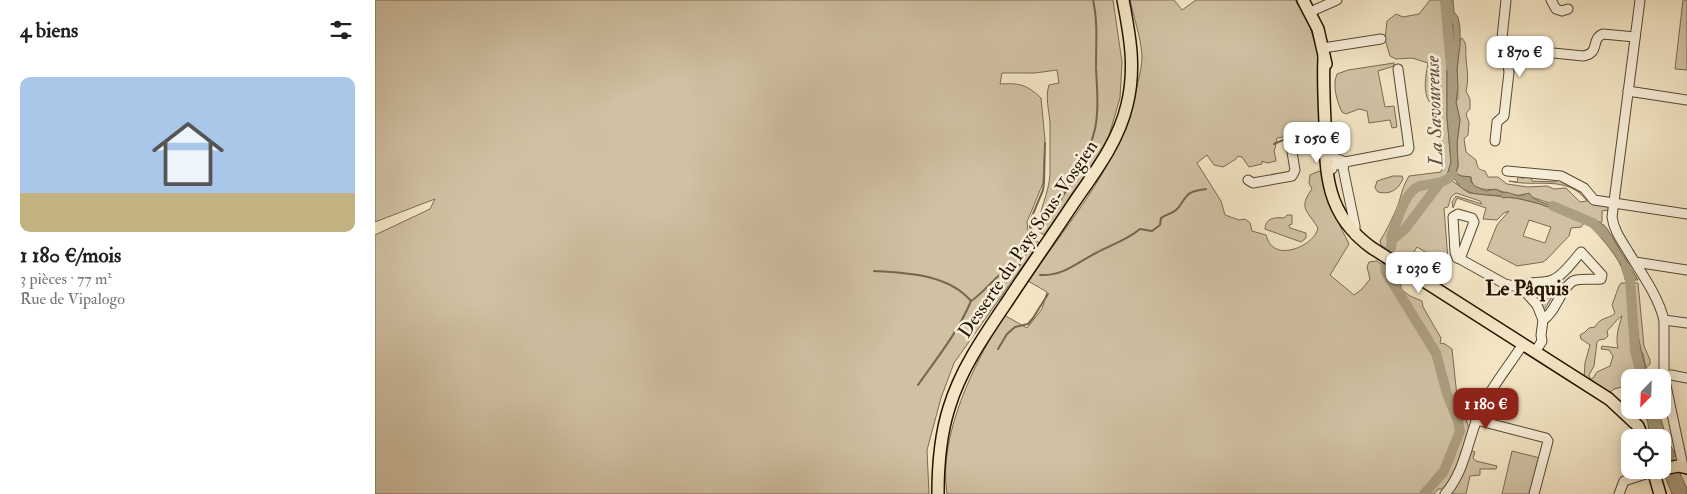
<!DOCTYPE html>
<html lang="fr">
<head>
<meta charset="utf-8">
<style>
  :root { --surface:#fff; --page:#f6f6f6; --text:#202124; --muted:#757577; --line:#e0e0e0; --accent:#8f2418 }
  body { margin:0; font-family:"IM FELL Double Pica",serif; background:var(--page); color:var(--text); height:100vh; display:flex; flex-direction:column; font-size:19px; white-space:nowrap }
  * { box-sizing:border-box; margin:0 }
  p { font-size:16px; color:var(--muted) }
  .icon { flex:none; width:28px; height:28px; fill:none; stroke:currentColor; stroke-width:2; stroke-linecap:round; stroke-linejoin:round }
  .map { position:relative; flex:1; overflow:hidden }
  .panel { display:flex; flex-direction:column; background:var(--surface); width:375px }
  .panel>* { flex:none }
  .needle { width:32px; rotate:203deg }
  .buttons { position:absolute; left:1246px; top:369px; display:grid; gap:10px }
  .buttons a { display:grid; place-items:center; width:50px; height:50px; border-radius:10px; background:var(--surface); box-shadow:0 2px 12px #0003; font-size:25px }
  .price { position:absolute; translate:-50% -42px; padding:0 11px; border-radius:10px; background:#fff; color:#222; font-size:16px; line-height:32px; filter:drop-shadow(0 1px 2px #0008) }
  .price::after { content:''; position:absolute; left:50%; top:30px; width:15px; height:11px; margin-left:-8px; background:inherit; clip-path:polygon(0 0,100% 0,50% 100%) }
  .price.current { background:var(--accent); color:#fff }
  ul { padding:0; list-style:none }
  li { display:grid; align-content:center; gap:10px; height:265px; padding:0 20px }
  li+li { border-top:1px solid var(--line) }
  li span { display:grid; place-items:center; height:155px; border-radius:10px; color:#555 }
  li>.icon { margin-inline-start:auto }
  span .icon { width:90px; height:90px; fill:#fffc; stroke-width:1 }
  li b { font-size:21px }
  h2 { display:flex; justify-content:space-between; align-items:center; height:60px; padding:0 20px; font-size:21px }
  main { display:flex; flex:1; min-height:0 }
  .map>svg:first-child { display:block }
  .green { fill:#d0c1a3; stroke:#7a6a52; fill-rule:evenodd }
  .water { fill:#ac9e81; stroke:#75664d }
  .lines { fill:none; stroke-linecap:round; stroke-linejoin:round }
  .stream { stroke:#75664d; stroke-width:2 }
  .river { stroke:#ac9e81; stroke-width:10 }
  .minor-casing { stroke:#574831; stroke-width:11 }
  .major-casing { stroke:#231300; stroke-width:14 }
  .minor { stroke:#f7eed9; stroke-width:9 }
  .major { stroke:#f3e5c4; stroke-width:11 }
  .labels { text-anchor:middle; dominant-baseline:central; stroke-width:5; stroke-linejoin:round; paint-order:stroke }
  .street-label { font-size:19px; fill:#231300; stroke:#f7eed9 }
  .water-label { font-size:20px; font-style:italic; fill:#61523a; stroke:#f7eed9 }
  .quarter-label { font-size:21px; font-weight:bold; fill:#231300; stroke:#f7eed9 }
</style>
</head>
<body>
<main>
<section class="panel">
<h2>4 biens<svg class="icon" aria-label="filters" viewBox="0 0 24 24"><path d="M4 7h16M4 17h16"/><circle cx="9" cy="7" r="2"/><circle cx="15" cy="17" r="2"/></svg></h2>
<ul>
<li><span style="background:linear-gradient(#a9c7e8 75%,#c2b280 0)"><svg class="icon" aria-label="home" viewBox="0 0 24 24"><path d="M3 11l9-7 9 7M6 9v11h12V9"/></svg></span><div><b>1 180 €/mois</b><p>3 pièces · 77 m²</p><p>Rue de Vipalogo</p></div></li>
</ul>
</section>
<div class="map">
<svg width="1312" height="494" viewBox="0 0 1312 494">
  <rect width="100%" height="100%" fill="#f3e5c4"/>
  <filter id="stains"><feTurbulence type="fractalNoise" baseFrequency=".004" numOctaves="4"/><feColorMatrix values="0 0 0 0 .2 0 0 0 0 .09 0 0 0 0 .02 0 0 0 .5 -.17"/></filter>
  <radialGradient id="worn" r=".72"><stop offset=".6" stop-color="#630" stop-opacity="0"/><stop offset="1" stop-color="#630" stop-opacity=".3"/></radialGradient>
  <g class="green">
    <path d="M0 0H738L747 62 745 98 733 139 717 166 669 235 663 231C663 211 674 194 675 174 675 157 675 140 675 123 674 110 670 97 674 85L684 83 682 70 660 73H627L625 84C644 83 651 84 666 98L670 140 668 183 652 222 653 231 664 243 579 363 566 398 552 450 554 494H0V235L55 209 60 199 0 222Z"/>
    <path d="M755 0H799L807 10 821 0H920L933 21 944 56V130L914 143 908 137 902 138 900 149 899 150 901 161 892 163 887 161V164L874 167 867 157 863 156 861 159 848 167 839 165 832 155 822 163 846 201 850 215 864 220 870 219 875 223 877 231 891 235C892 238 894 244 897 246 909 258 940 244 943 228 932 210 923 208 937 189L934 183 935 175 944 171 947 173 958 212 974 244 955 275 979 295 987 289 995 279 992 267 994 262 1002 261 1007 265 1008 273 1013 280 1017 277 1014 268 1015 265 1022 272 1027 290 1035 296 1047 301 1048 307 1066 338 1065 343 1070 344 1077 349 1082 396 1093 425 1094 434 1089 449 1086 451 1083 466 1080 468V473L1069 489H1063L1059 494H572C563 435 599 364 629 315L652 328 667 309 672 292 653 281C696 219 750 158 763 82 765 74 767 65 767 56 766 38 759 18 755 0Z"/>
    <path d="M1055 0H1068V7L1078 24V47L1072 58V118L1076 162 1071 179 1074 182 1076 180 1094 193 1141 198 1166 204 1181 210H1190C1179 203 1162 200 1149 194 1139 198 1131 192 1122 190 1113 188 1097 193 1096 177L1086 176 1081 173 1083 166 1082 143 1085 120 1081 102 1083 98 1082 69 1085 39 1087 38C1093 45 1090 51 1091 58 1092 70 1094 78 1091 91L1095 99V109C1088 115 1093 117 1094 123 1094 127 1093 131 1093 135L1089 139 1091 152 1101 160C1102 166 1103 170 1110 171L1113 177H1123L1132 184 1153 187 1172 186 1179 189 1191 188 1205 202 1212 201C1192 174 1162 188 1134 181L1142 182 1144 174H1146V178H1149L1150 174 1156 175 1157 181 1181 182 1182 177 1235 205 1234 210 1227 211V222H1223L1216 226 1210 222 1206 227 1196 228 1194 236 1172 259 1168 262 1142 266 1112 250 1122 225 1134 211 1129 213 1122 220 1108 219 1111 208 1082 198 1078 208 1077 202 1081 196 1107 204 1105 201 1081 193 1076 197 1073 207 1069 208 1073 260 1070 264 1042 247 1032 263 1006 245 1005 241C1012 230 1018 217 1023 205 1027 193 1027 188 1034 176L1066 172C1068 165 1065 161 1065 155 1065 143 1064 137 1062 125L1065 120C1062 114 1058 109 1055 103 1047 91 1051 76 1053 63L1037 58 1021 59 1015 56 1010 39 1012 21 1021 14 1028 17 1044 14ZM1154 220 1176 227 1170 243 1148 236Z"/>
    <polygon points="1308,0 1312,0 1312,70 1300,69"/>
    <path d="M1019 63V66L1003 71 1010 107 1019 106 1022 127 1017 128 1015 120 994 123 992 111 984 109 971 114 967 112C962 102 957 85 962 74L973 70Z"/>
    <path d="M1018 176H1027L1028 179C1023 190 1015 195 1003 192L1000 188 1002 181Z"/>
    <path d="M912 215H917V224L914 225 915 228 931 233V238L926 242 890 229C890 218 900 217 909 218Z"/>
    <polygon points="1184,280 1190,285 1188,288 1184,286 1169,310 1173,312 1170,314 1165,304 1169,301 1161,291 1158,295 1154,290 1154,288 1158,286 1159,291 1177,288 1184,285 1182,281"/>
    <path d="M1246 283H1254L1252 291 1258 294 1259 293 1257 283H1263L1269 346 1275 360V364L1271 368 1268 354 1264 348 1262 322C1258 340 1255 343 1266 358L1263 368 1266 377 1255 378V385L1239 389 1234 393 1209 378 1210 363 1215 345 1206 339 1205 335 1210 332 1214 328 1220 327C1226 316 1233 320 1240 313L1237 305 1244 286ZM1247 316C1244 327 1240 336 1243 348L1227 346 1226 349 1234 350 1238 356 1235 366 1222 372 1218 378 1215 379 1214 375 1219 366 1222 342 1224 340 1230 339 1233 336 1232 331C1237 326 1242 319 1247 316Z"/>
    <polygon points="1095,450 1100,452 1098,458 1101,461 1122,466 1121,469 1105,469 1105,475 1095,476 1091,494 1074,494"/>
    <polygon points="1137,451 1165,458 1156,494 1127,494"/>
  </g>
  <g class="water">
    <path d="M1068 0H1078L1079 12 1083 17 1085 28V45L1082 69 1083 87 1081 102 1085 120 1082 143 1083 166 1081 173 1086 176 1096 177V182L1100 186 1111 191 1121 189 1128 193 1131 192 1144 196 1154 193C1160 204 1180 204 1190 210L1188 213H1183C1178 206 1137 195 1128 198L1126 196C1109 194 1088 197 1080 179L1076 180 1074 182 1071 179 1076 162 1072 118V58L1078 47V24L1068 19Z"/>
    <path d="M1223 222 1229 225 1233 230 1263 280H1250C1248 260 1228 241 1216 226Z"/>
    <path d="M1262 322C1263 342 1268 358 1273 377H1266L1263 368 1266 358 1259 348 1256 323Z"/>
    <polygon points="1268,410 1283,410 1292,439 1301,456 1288,462 1288,438 1274,437 1273,423"/>
    <polygon points="1304,471 1312,489 1312,494 1297,494 1289,474"/>
  </g>
  <g class="lines">
    <g class="stream">
      <path d="M718 0C723 22 721 44 721 66"/>
      <polyline points="932,130 940,128"/>
      <polyline points="899,144 929,131"/>
      <path d="M666 231C684 200 712 164 720 129 724 109 722 88 721 68"/>
      <polyline points="644,264 662,238 655,227 655,221 668,190 669,182 670,143"/>
      <path d="M499 271C532 273 573 274 596 301"/>
      <path d="M665 275C689 276 701 263 721 253 736 245 752 240 765 229L777 231 785 225 786 218C791 214 797 214 801 210 806 206 807 201 811 197 815 191 824 190 831 189"/>
      <polyline points="623,349 632,334 640,327 653,324 658,318 673,294"/>
      <path d="M543 385C562 358 583 332 596 301 610 293 629 263 645 265"/>
    </g>
    <g class="river">
      <polyline points="1070,0 1076,67"/>
      <polyline points="1178,206 1218,223 1228,233"/>
      <polyline points="1017,240 1030,229 1064,184"/>
      <polyline points="1251,268 1255,279 1260,351 1267,378"/>
      <polyline points="1288,440 1306,494"/>
      <path d="M1049 494 1069 471 1085 431 1083 421 1072 394 1061 353 1011 272C1007 259 1020 249 1016 237 1022 223 1029 191 1045 186 1059 183 1066 185 1078 175"/>
    </g>
    <defs>
      <g id="minor">
        <polyline points="1176,0 1181,9 1187,11 1193,9"/>
        <path d="M1265 0 1237 217C1239 231 1247 241 1254 253 1267 274 1283 296 1289 320V376L1308 466"/>
        <polyline points="935,12 962,0"/>
        <polyline points="948,48 1006,39"/>
        <path d="M1130 48 1208 56C1226 53 1215 39 1228 34L1260 37"/>
        <polyline points="1253,91 1312,100"/>
        <polyline points="1120,141 1122,122 1129,116 1134,72 1132,57 1127,38 1131,0"/>
        <polyline points="958,157 970,162"/>
        <polyline points="970,162 968,168 980,226 980,235"/>
        <polyline points="957,169 958,166 970,162 1033,150 1034,148 1023,69"/>
        <polyline points="1132,171 1186,176 1209,188 1219,200 1312,214"/>
        <path d="M873 180 878 183 917 176 920 170 916 146C923 138 939 133 950 133L954 136 957 148"/>
        <path d="M1085 259 1082 258 1080 252 1078 217 1083 214 1097 218 1099 222 1085 259 1130 284 1147 288C1153 280 1168 284 1177 280 1187 277 1199 260 1206 252L1227 275 1226 279C1218 280 1204 278 1198 281 1185 289 1181 312 1168 320L1166 335 1167 341 1160 352"/>
        <polyline points="1260,262 1312,270"/>
        <polyline points="1147,288 1162,305 1168,320"/>
        <polyline points="1289,320 1312,323"/>
        <polyline points="1289,376 1296,375 1312,378"/>
        <polyline points="1101,420 1171,438 1173,441 1159,494"/>
        <path d="M1070 494C1091 470 1093 437 1106 409 1117 386 1134 366 1148 344"/>
        <polyline points="1244,494 1249,481 1274,473"/>
      </g>
      <g id="major">
        <polyline points="928,0 943,29 951,64"/>
        <path d="M949 57C948 79 949 101 950 122 950 174 951 215 997 248L1234 399 1263 426 1268 438"/>
        <polyline points="1288,469 1303,466 1312,468"/>
        <polyline points="1278,470 1285,494"/>
        <path d="M563 494C563 465 565 436 574 408 586 368 611 333 634 299 655 267 677 236 698 204 719 173 743 143 752 105 761 69 755 36 748 0"/>
      </g>
    </defs>
    <use href="#minor" class="minor-casing"/>
    <use href="#major" class="major-casing"/>
    <use href="#minor" class="minor"/>
    <use href="#major" class="major"/>
  </g>
  <g class="labels">
    <g class="street-label">
      <text transform="translate(653 239) rotate(-56)">Desserte du Pays Sous-Vosgien</text>
    </g>
    <g class="water-label">
      <text transform="translate(1059 111) rotate(-92)">La Savoureuse</text>
    </g>
    <g class="quarter-label">
      <text x="1152" y="288">Le Pâquis</text>
    </g>
  </g>
  <rect width="100%" height="100%" filter="url(#stains)"/>
  <rect width="100%" height="100%" fill="url(#worn)"/>
</svg>
<div class="buttons">
<a><svg class="needle" viewBox="-14 -14 28 28"><path d="M0-13l5 13h-10z" fill="#e53935"/><path d="M0 13l5-13h-10z" fill="#757577"/></svg></a>
<a><svg class="icon" aria-label="locate" viewBox="0 0 24 24"><circle cx="12" cy="12" r="6"/><path d="M12 2v4M12 18v4M2 12h4M18 12h4"/></svg></a>
</div>
<b class="price" style="left:1145px;top:78px">1 870 €</b>
<b class="price" style="left:942px;top:164px">1 050 €</b>
<b class="price" style="left:1044px;top:294px">1 030 €</b>
<b class="price current" style="left:1111px;top:430px">1 180 €</b>
</div>
</main>
</body>
</html>
